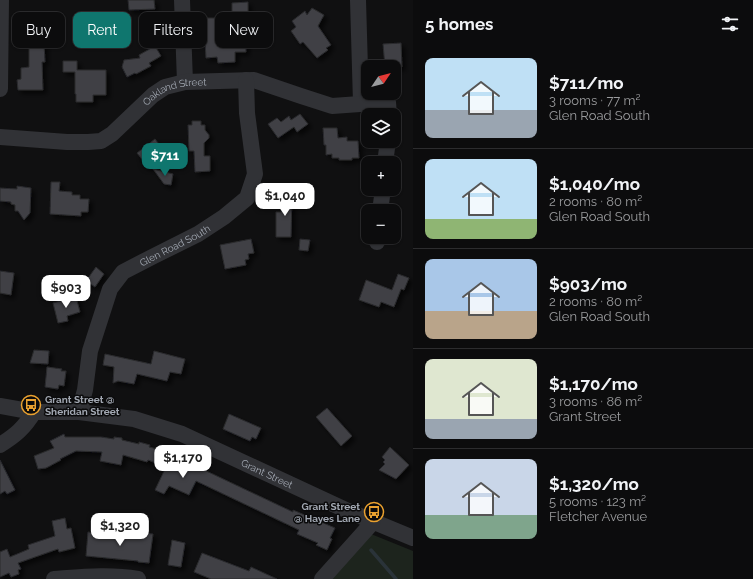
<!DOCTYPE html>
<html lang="en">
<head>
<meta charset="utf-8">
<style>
  :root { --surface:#0c0c0d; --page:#1a1a1b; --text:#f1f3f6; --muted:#9a9b9d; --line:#2c2c2e; --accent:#0f766e }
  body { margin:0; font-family:Raleway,sans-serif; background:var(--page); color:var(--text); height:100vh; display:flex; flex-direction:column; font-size:15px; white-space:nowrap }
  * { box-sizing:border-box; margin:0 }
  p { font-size:13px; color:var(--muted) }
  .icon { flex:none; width:22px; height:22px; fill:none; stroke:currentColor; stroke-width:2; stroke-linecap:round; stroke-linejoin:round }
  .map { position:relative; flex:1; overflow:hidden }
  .drawer { display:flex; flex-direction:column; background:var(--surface); width:340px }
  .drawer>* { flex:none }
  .hud { position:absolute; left:12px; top:12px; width:341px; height:36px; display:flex; gap:8px }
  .needle { width:26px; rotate:55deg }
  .controls { position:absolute; left:361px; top:60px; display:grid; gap:8px }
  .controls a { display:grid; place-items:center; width:40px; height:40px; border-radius:8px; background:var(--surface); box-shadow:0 1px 3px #0004,0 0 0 1px var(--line); font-size:20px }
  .price { position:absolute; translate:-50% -34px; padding:0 9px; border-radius:8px; background:#fff; color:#222; font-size:13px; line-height:26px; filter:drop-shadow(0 1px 2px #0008) }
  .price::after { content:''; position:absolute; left:50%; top:24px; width:12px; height:9px; margin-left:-6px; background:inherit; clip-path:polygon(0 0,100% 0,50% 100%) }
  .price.current { background:var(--accent); color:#fff }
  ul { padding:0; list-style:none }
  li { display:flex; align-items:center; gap:12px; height:100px; padding:0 12px }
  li+li { border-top:1px solid var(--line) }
  li span { display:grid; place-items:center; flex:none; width:112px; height:80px; border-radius:8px; color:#555 }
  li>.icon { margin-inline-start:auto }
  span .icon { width:48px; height:48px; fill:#fffc; stroke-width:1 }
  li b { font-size:17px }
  h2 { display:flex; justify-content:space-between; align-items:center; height:48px; padding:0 12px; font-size:17px }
  .chip { padding:0 14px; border-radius:8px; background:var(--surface); box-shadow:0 1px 3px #0004,0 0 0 1px var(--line); font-size:14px; line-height:36px }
  .chip.current { background:var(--accent); color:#fff }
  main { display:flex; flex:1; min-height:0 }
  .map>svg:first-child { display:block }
  .green { fill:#1d241d }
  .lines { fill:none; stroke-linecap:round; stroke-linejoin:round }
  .stream { stroke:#2a3339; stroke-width:3.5 }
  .building { fill:#3f4044; stroke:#2a2a2d; filter:url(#shadow) }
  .minor { stroke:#313236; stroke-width:16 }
  .labels { text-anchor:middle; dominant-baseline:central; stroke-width:3; stroke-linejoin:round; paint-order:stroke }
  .street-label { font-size:10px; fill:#a2a8b2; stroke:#0b0b0c }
  .poi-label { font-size:10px; font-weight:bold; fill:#a2a8b2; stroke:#0b0b0c; text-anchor:start }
</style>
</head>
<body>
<main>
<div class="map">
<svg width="413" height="579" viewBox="0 0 413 579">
  <defs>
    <filter id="shadow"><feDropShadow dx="3.5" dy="3.5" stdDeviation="2" flood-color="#0009"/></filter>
  </defs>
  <rect width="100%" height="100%" fill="#101011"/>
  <polygon class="green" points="371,534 413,551 413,579 331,579"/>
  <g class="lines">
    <polyline class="stream" points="371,550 396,579"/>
  </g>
  <g class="building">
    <polygon points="128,0 154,0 155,9 129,10"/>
    <polygon points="248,2 248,24 245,24 246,52 235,52 235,62 218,63 217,57 206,58 205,42 207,42 207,18 232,18 232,3"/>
    <polygon points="312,8 324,15 318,26 331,45 326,48 328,50 317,58 303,42 300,44 291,31 296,27 292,21 305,11 307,15"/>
    <polygon points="29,43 44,43 45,62 42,62 43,90 18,90 17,80 21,79 21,68 29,67"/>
    <polygon points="401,43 402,67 385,67 383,44"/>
    <polygon points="155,46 161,56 149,63 151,66 136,74 135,73 127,77 122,67 124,60 140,58 139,55"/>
    <polygon points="63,61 77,61 77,70 106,70 106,95 93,95 93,102 76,102 76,94 75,94 75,72 63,72"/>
    <polygon points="300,114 308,124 297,132 294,127 278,138 268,124 277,118 281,122 289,116 291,120"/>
    <polygon points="192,121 201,121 201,125 205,125 205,130 209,135 209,138 204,143 204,156 210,156 210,171 195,172 194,151 189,151 188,125 192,125"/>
    <polygon points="323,128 337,128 338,138 347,137 347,141 358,141 359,158 352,158 352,160 339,160 339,158 332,158 332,154 326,155 326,145 324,145"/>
    <polygon points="155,139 167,155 149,168 137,153"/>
    <polygon points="153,169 173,174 171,185 164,184"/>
    <polygon points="51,182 60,182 59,191 72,192 72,195 80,195 80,199 89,199 88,212 81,212 81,216 50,214"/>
    <polygon points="17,186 31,188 30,213 24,220 18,211 15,211 15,205 11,204 11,202 0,201 0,188 17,189"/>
    <polygon points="282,194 292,194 291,237 276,237 276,212 281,212"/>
    <polygon points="251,239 254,253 248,254 249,259 245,260 246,265 225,269 220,245"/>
    <polygon points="300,239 310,240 308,251 299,250"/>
    <polygon points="96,267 104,274 95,287 86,281"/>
    <polygon points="0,271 14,273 11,295 0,293"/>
    <polygon points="398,274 409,278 404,290 401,289 394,307 381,302 379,307 359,300 366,280 392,290"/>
    <polygon points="76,297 80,312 67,316 68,321 58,323 53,303"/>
    <polygon points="34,350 49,351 48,364 30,363"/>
    <polygon points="154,351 185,359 181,374 170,372 167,381 137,374 134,384 118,381 113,383 114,367 103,365 105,354 151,364"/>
    <polygon points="47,367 62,369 61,371 66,371 64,386 59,385 58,389 45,387"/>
    <polygon points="327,408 352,436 341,446 316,417"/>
    <polygon points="229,414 261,428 256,439 252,437 250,441 223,429"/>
    <polygon points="64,434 65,437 101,437 114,439 114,437 122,438 122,440 139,444 139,442 150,445 149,447 165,451 201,466 200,468 293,512 293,510 335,528 330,538 332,539 327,550 316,545 318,543 297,534 299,530 196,481 189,495 169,486 164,494 155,490 166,467 148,460 147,462 123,455 121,465 100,461 102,452 76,451 60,459 61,460 46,468 38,469 34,456 54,448 50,441"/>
    <polygon points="390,447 409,465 396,479 379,470 385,464 383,462 385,460 382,457"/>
    <polygon points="0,460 15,490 7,494 5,491 0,494"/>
    <polygon points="65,518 67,529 71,528 75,548 59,552 58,549 18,563 21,569 18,570 19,574 11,577 9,573 0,577 0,552 7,549 10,557 29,549 28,545 55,536 52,521"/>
    <polygon points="88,532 118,534 140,537 141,533 153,534 149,563 138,562 138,561 86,556"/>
    <polygon points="172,540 185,543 181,567 168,565"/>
    <polygon points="202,553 249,571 251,567 277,579 211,579 194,572"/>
  </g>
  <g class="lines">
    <g class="minor">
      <polyline points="182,0 185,82"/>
      <polyline points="358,0 361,103"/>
      <polyline points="0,89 1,0"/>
      <path id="s1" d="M0 137 67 142H88L101 141 112 134 153 95 165 87 185 82 254 80 301 96 332 106 388 102 389 115"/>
      <polyline points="385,163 388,141"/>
      <polyline points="380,211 383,189"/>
      <polyline points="377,242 377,237"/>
      <path id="s2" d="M0 406 34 412H79L134 419 182 434 348 511 413 538"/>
      <path id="s3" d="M79 412 85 390 90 351 110 289 123 272 154 256 198 234 224 217 247 198 255 174 247 113 246 80"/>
      <path d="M0 445C16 435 24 428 34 412"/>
      <path d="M54 579C82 577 110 574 138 579"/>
      <polyline points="322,579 373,522"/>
    </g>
  </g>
  <defs>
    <symbol id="bus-ring" viewBox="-11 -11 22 22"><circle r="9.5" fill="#0b0b0c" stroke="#eaa12f" stroke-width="1.5"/><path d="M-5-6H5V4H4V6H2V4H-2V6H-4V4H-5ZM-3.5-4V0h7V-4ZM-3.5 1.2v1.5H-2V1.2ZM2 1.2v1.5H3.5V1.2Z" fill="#eaa12f"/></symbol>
  </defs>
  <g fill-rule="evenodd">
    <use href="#bus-ring" x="20" y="394" width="22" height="22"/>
    <use href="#bus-ring" x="363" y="501" width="22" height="22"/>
  </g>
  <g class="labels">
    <g class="street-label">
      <text stroke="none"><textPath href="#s1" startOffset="193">Oakland Street</textPath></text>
      <text stroke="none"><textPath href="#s3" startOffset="207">Glen Road South</textPath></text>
      <text stroke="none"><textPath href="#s2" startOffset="279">Grant Street</textPath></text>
    </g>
    <g class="poi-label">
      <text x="45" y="399">Grant Street @<tspan x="45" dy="12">Sheridan Street</tspan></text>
      <text x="360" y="506" text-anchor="end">Grant Street<tspan x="360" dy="12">@ Hayes Lane</tspan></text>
    </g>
  </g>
</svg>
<div class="controls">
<a><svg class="needle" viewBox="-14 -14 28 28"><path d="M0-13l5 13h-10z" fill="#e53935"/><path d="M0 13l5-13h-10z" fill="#9a9b9d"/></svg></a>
<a><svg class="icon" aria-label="layers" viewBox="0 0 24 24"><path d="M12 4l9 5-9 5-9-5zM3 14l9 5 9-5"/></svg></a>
<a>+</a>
<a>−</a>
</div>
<b class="price current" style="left:165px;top:177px">$711</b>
<b class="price" style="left:285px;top:217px">$1,040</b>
<b class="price" style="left:66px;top:309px">$903</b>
<b class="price" style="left:183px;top:479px">$1,170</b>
<b class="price" style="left:120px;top:547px">$1,320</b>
<div class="hud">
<a class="chip">Buy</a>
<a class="chip current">Rent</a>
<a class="chip">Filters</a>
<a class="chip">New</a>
</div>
</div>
<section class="drawer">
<h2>5 homes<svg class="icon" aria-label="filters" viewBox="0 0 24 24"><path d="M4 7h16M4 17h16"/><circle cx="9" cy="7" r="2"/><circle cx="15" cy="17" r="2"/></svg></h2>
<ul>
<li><span style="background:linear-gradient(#bfe0f5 65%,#9aa5b1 0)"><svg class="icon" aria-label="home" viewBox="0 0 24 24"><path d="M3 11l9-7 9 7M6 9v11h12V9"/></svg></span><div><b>$711/mo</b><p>3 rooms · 77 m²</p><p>Glen Road South</p></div></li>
<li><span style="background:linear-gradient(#bfe0f5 75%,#8fb573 0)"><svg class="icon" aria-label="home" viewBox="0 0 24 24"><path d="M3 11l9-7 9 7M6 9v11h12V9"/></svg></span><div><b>$1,040/mo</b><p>2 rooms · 80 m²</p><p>Glen Road South</p></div></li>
<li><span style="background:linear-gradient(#a9c7e8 65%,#b9a48a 0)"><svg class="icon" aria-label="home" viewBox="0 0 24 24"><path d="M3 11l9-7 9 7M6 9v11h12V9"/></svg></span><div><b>$903/mo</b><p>2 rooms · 80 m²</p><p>Glen Road South</p></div></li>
<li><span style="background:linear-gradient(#dfe7d0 75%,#9aa5b1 0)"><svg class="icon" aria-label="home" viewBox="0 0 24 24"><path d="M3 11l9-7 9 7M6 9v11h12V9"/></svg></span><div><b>$1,170/mo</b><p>3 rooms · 86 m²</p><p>Grant Street</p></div></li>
<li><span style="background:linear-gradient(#c9d6e8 70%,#7fa58c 0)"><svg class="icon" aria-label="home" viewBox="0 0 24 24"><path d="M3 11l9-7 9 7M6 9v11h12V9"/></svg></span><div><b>$1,320/mo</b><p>5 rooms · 123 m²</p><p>Fletcher Avenue</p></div></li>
</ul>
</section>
</main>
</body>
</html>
